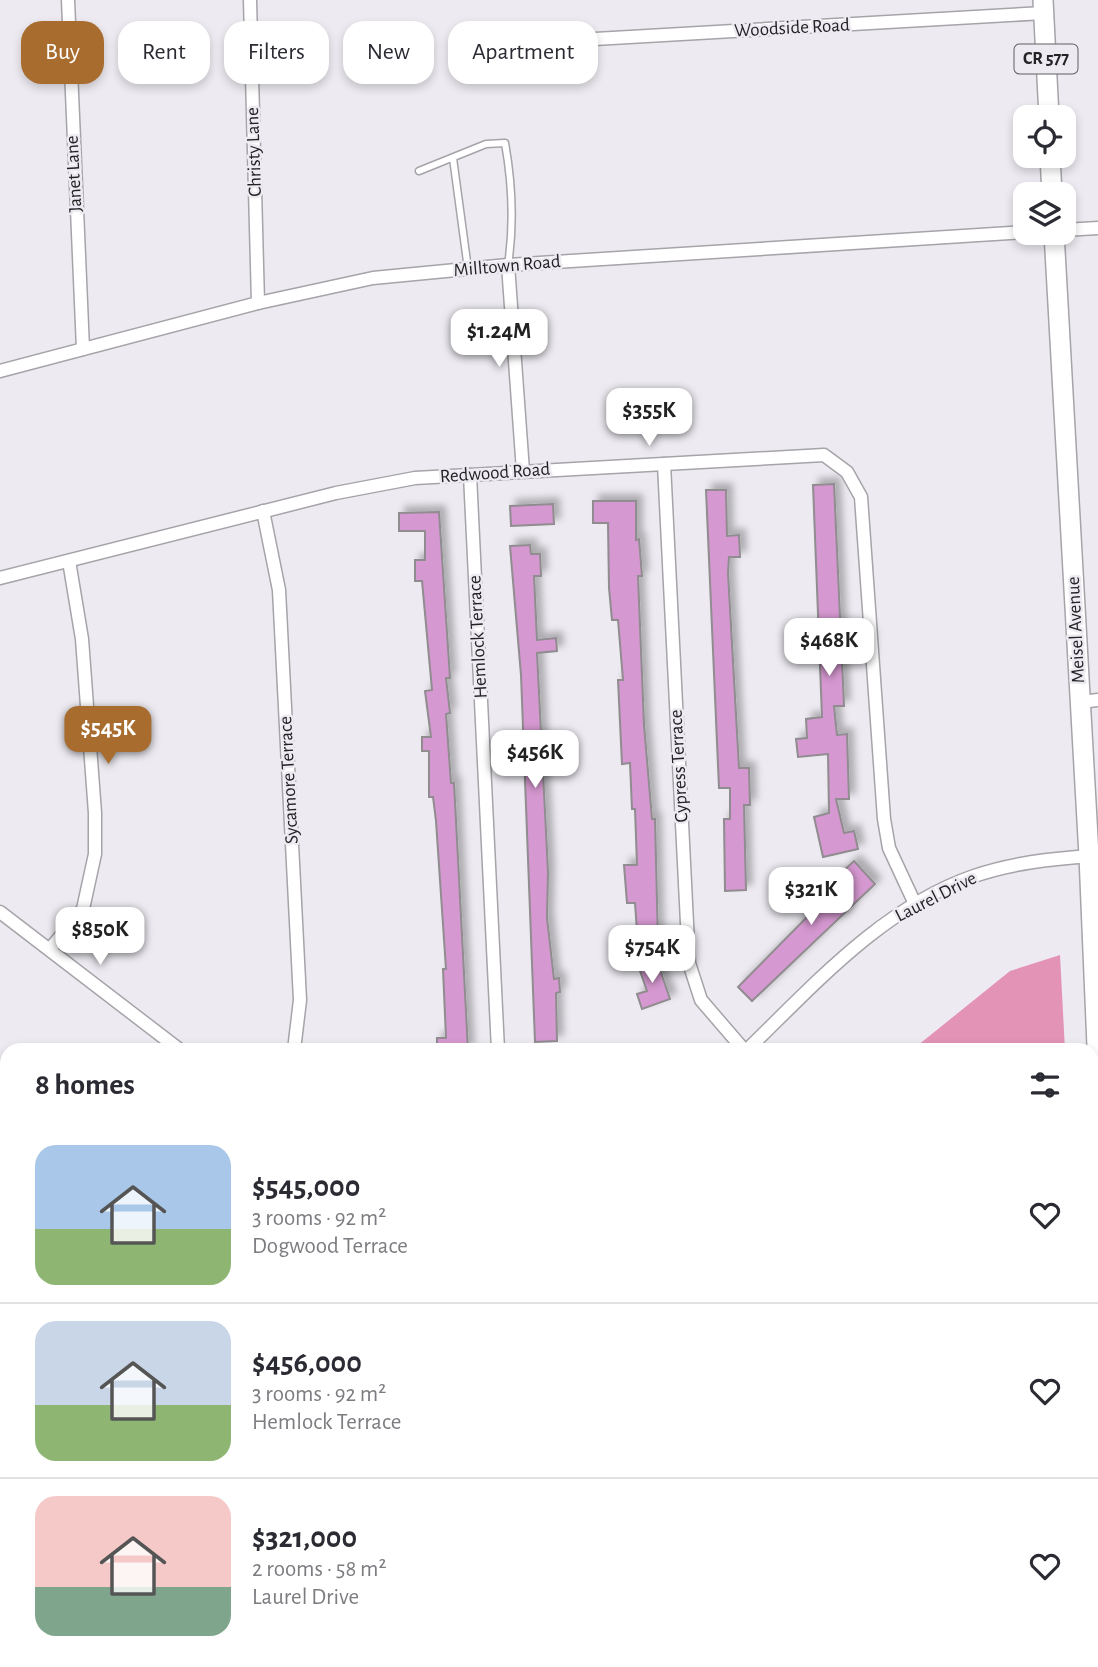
<!DOCTYPE html>
<html lang="en">
<head>
<meta charset="utf-8">
<style>
  :root { --surface:#fff; --page:#f7f7f7; --text:#2b2b33; --muted:#7c7c81; --line:#e1e1e2; --accent:#a86d2e }
  body { margin:0; font-family:"Alegreya Sans",sans-serif; background:var(--page); color:var(--text); height:100vh; display:flex; flex-direction:column; font-size:26px; white-space:nowrap }
  * { box-sizing:border-box; margin:0 }
  p { font-size:23px; color:var(--muted) }
  .icon { flex:none; width:38px; height:38px; fill:none; stroke:currentColor; stroke-width:2; stroke-linecap:round; stroke-linejoin:round }
  .map { position:relative; flex:1; overflow:hidden }
  .details { position:absolute; left:0px; top:1043px; width:1099px; height:625px; display:flex; flex-direction:column; background:var(--surface); border-radius:21px 21px 0 0; box-shadow:0 4px 10px #0003 }
  .details>* { flex:none }
  .banner { position:absolute; left:21px; top:21px; width:700px; height:63px; display:flex; gap:14px }
  .fabs { position:absolute; left:1013px; top:105px; display:grid; gap:14px }
  .fabs a { display:grid; place-items:center; width:63px; height:63px; border-radius:14px; background:var(--surface); box-shadow:0 4px 10px #0003; font-size:35px }
  .price { position:absolute; translate:-50% -60px; padding:0 16px; border-radius:14px; background:#fff; color:#222; font-size:23px; line-height:46px; filter:drop-shadow(0 2px 4px #0008) }
  .price::after { content:''; position:absolute; left:50%; top:42px; width:21px; height:16px; margin-left:-10px; background:inherit; clip-path:polygon(0 0,100% 0,50% 100%) }
  .price.current { background:var(--accent); color:#fff }
  ul { padding:0; list-style:none }
  li { display:flex; align-items:center; gap:21px; height:175px; padding:0 35px }
  li+li { border-top:2px solid var(--line) }
  li span { display:grid; place-items:center; flex:none; width:196px; height:140px; border-radius:21px; color:#555 }
  li>.icon { margin-inline-start:auto }
  span .icon { width:84px; height:84px; fill:#fffc; stroke-width:1 }
  li b { font-size:30px }
  h2 { display:flex; justify-content:space-between; align-items:center; height:84px; padding:0 35px; font-size:30px }
  .chip { padding:0 24px; border-radius:21px; background:var(--surface); box-shadow:0 4px 10px #0003; font-size:24px; line-height:63px }
  .chip.current { background:var(--accent); color:#fff }
  .map>svg:first-child { display:block }
  .green { fill:#fec5dc }
  .forest { fill:#e394b6 }
  .lines { fill:none; stroke-linecap:round; stroke-linejoin:round }
  .stream { stroke:#8eb9f9; stroke-width:4.5 }
  .river { stroke:#8eb9f9; stroke-width:24 }
  .building { fill:#d598d0; stroke:#908c90; stroke-width:2; filter:url(#shadow) }
  .service-casing { stroke:#a6a3a9; stroke-width:9 }
  .minor-casing { stroke:#a6a3a9; stroke-width:15 }
  .primary-casing { stroke:#a6a3a9; stroke-width:22 }
  .service { stroke:#fff; stroke-width:6 }
  .minor { stroke:#fff; stroke-width:12 }
  .primary { stroke:#fff; stroke-width:19 }
  .labels { text-anchor:middle; dominant-baseline:central; stroke-width:5; stroke-linejoin:round; paint-order:stroke }
  .shield { fill:#edebf1; stroke:#605e62; stroke-width:2 }
  .shield-label { font-size:18px; font-weight:bold; fill:#232224 }
  .street-label { font-size:19px; fill:#232224; stroke:#edebf1 }
</style>
</head>
<body>
<div class="map">
<svg width="1098" height="1667" viewBox="0 0 1098 1667">
  <defs>
    <filter id="shadow"><feDropShadow dx="6" dy="-6" stdDeviation="3.5" flood-color="#0004"/></filter>
  </defs>
  <rect width="100%" height="100%" fill="#edebf1"/>
  <polygon class="green" points="1094,1615 1096,1667 924,1667 928,1661 1092,1661"/>
  <g class="forest">
    <polygon points="1060,955 1065,1050 912,1050 1010,971"/>
    <polygon points="0,1072 7,1078 7,1661 928,1661 924,1667 0,1667"/>
  </g>
  <g class="lines">
    <polyline class="stream" points="1092,1108 1098,1107"/>
    <g class="river">
      <polyline points="0,1362 7,1360"/>
      <polyline points="903,1661 903,1667"/>
    </g>
  </g>
  <g class="building">
    <polygon points="834,484 844,706 834,706 837,735 847,734 849,799 836,799 844,833 854,831 858,849 823,857 814,817 829,813 828,754 798,757 796,739 807,738 806,719 822,717 813,485"/>
    <polygon points="706,490 726,490 727,536 739,535 740,557 729,557 728,573 739,768 749,768 750,805 744,805 746,890 725,891 724,819 730,819 730,788 719,788"/>
    <polygon points="593,501 636,501 636,540 639,539 642,576 638,576 644,725 652,819 655,819 658,944 638,945 635,903 627,903 624,865 637,865 635,809 632,809 630,763 622,764 618,680 623,680 618,620 612,620 609,588 608,523 593,523"/>
    <polygon points="553,504 554,524 511,526 510,506"/>
    <polygon points="439,512 450,678 446,678 450,713 446,714 451,783 454,783 468,1050 437,1050 437,1038 446,1038 443,969 446,969 436,821 433,797 429,797 429,751 422,751 422,737 431,737 425,691 432,690 422,581 415,581 415,560 425,560 425,531 399,531 399,513"/>
    <polygon points="530,545 531,554 540,554 541,576 534,576 537,640 556,638 557,651 537,653 548,872 547,918 554,979 559,978 560,992 556,993 557,1041 535,1042 521,675 510,546"/>
    <polygon points="854,861 875,884 752,1001 738,987 812,912 806,906"/>
    <polygon points="656,958 670,999 642,1009 637,994 647,991 638,965"/>
  </g>
  <g class="lines">
    <defs>
      <g id="service">
        <polyline points="453,158 468,269"/>
        <path d="M419 171 486 144 505 143C512 182 514 225 508 265"/>
      </g>
      <g id="minor">
        <polyline points="68,0 83,349"/>
        <polyline points="250,0 258,303"/>
        <polyline points="459,59 489,45 1044,13"/>
        <polyline points="1064,230 1098,228"/>
        <polyline points="508,265 523,471"/>
        <polyline points="0,371 258,303 373,278 508,265 1026,232"/>
        <polyline points="664,464 689,963 701,1000 744,1050"/>
        <polyline points="470,475 498,1050"/>
        <polyline points="263,511 279,590 300,1000 294,1050"/>
        <polyline points="0,578 336,493 415,478 824,455 847,472 861,497 884,819 889,848 915,904"/>
        <polyline points="1080,702 1098,700"/>
        <polyline points="0,912 180,1050"/>
        <polyline points="50,949 83,909 95,854 95,813 82,639 69,561"/>
        <path d="M747 1050C815 984 882 908 974 876 1012 863 1050 859 1089 856"/>
      </g>
      <g id="primary">
        <polyline points="1043,0 1049,117"/>
        <polyline points="1050,156 1052,194"/>
        <polyline points="1054,233 1089,856 1098,1070"/>
      </g>
    </defs>
    <use href="#service" class="service-casing"/>
    <use href="#minor" class="minor-casing"/>
    <use href="#primary" class="primary-casing"/>
    <use href="#service" class="service"/>
    <use href="#minor" class="minor"/>
    <use href="#primary" class="primary"/>
  </g>
  <g class="labels">
    <rect class="shield" x="1014.5" y="44.5" width="63" height="29" rx="5"/>
    <g class="shield-label">
      <text x="1046" y="59">CR 577</text>
    </g>
    <g class="street-label">
      <text transform="translate(792 28) rotate(-3)">Woodside Road</text>
      <text transform="translate(254 152) rotate(-92)">Christy Lane</text>
      <text transform="translate(74 174) rotate(-93)">Janet Lane</text>
      <text transform="translate(507 266) rotate(-5)">Milltown Road</text>
      <text transform="translate(495 473) rotate(-4)">Redwood Road</text>
      <text transform="translate(1076 630) rotate(-93)">Meisel Avenue</text>
      <text transform="translate(478 637) rotate(-93)">Hemlock Terrace</text>
      <text transform="translate(679 766) rotate(-93)">Cypress Terrace</text>
      <text transform="translate(289 780) rotate(-93)">Sycamore Terrace</text>
      <text transform="translate(936 897) rotate(-27)">Laurel Drive</text>
    </g>
  </g>
</svg>
<div class="fabs">
<a><svg class="icon" aria-label="locate" viewBox="0 0 24 24"><circle cx="12" cy="12" r="6"/><path d="M12 2v4M12 18v4M2 12h4M18 12h4"/></svg></a>
<a><svg class="icon" aria-label="layers" viewBox="0 0 24 24"><path d="M12 4l9 5-9 5-9-5zM3 14l9 5 9-5"/></svg></a>
</div>
<b class="price" style="left:499px;top:369px">$1.24M</b>
<b class="price" style="left:649px;top:448px">$355K</b>
<b class="price" style="left:829px;top:678px">$468K</b>
<b class="price current" style="left:108px;top:766px">$545K</b>
<b class="price" style="left:535px;top:790px">$456K</b>
<b class="price" style="left:811px;top:927px">$321K</b>
<b class="price" style="left:100px;top:967px">$850K</b>
<b class="price" style="left:652px;top:985px">$754K</b>
<div class="banner">
<a class="chip current">Buy</a>
<a class="chip">Rent</a>
<a class="chip">Filters</a>
<a class="chip">New</a>
<a class="chip">Apartment</a>
</div>
<section class="details">
<h2>8 homes<svg class="icon" aria-label="filters" viewBox="0 0 24 24"><path d="M4 7h16M4 17h16"/><circle cx="9" cy="7" r="2"/><circle cx="15" cy="17" r="2"/></svg></h2>
<ul>
<li><span style="background:linear-gradient(#a9c7e8 60%,#8fb573 0)"><svg class="icon" aria-label="home" viewBox="0 0 24 24"><path d="M3 11l9-7 9 7M6 9v11h12V9"/></svg></span><div><b>$545,000</b><p>3 rooms · 92 m²</p><p>Dogwood Terrace</p></div><svg class="icon" aria-label="heart" viewBox="0 0 24 24"><path d="M12 20l-8-8c-3-5 5-10 8-4 3-6 11-1 8 4z"/></svg></li>
<li><span style="background:linear-gradient(#c9d6e8 60%,#8fb573 0)"><svg class="icon" aria-label="home" viewBox="0 0 24 24"><path d="M3 11l9-7 9 7M6 9v11h12V9"/></svg></span><div><b>$456,000</b><p>3 rooms · 92 m²</p><p>Hemlock Terrace</p></div><svg class="icon" aria-label="heart" viewBox="0 0 24 24"><path d="M12 20l-8-8c-3-5 5-10 8-4 3-6 11-1 8 4z"/></svg></li>
<li><span style="background:linear-gradient(#f6c9c9 65%,#7fa58c 0)"><svg class="icon" aria-label="home" viewBox="0 0 24 24"><path d="M3 11l9-7 9 7M6 9v11h12V9"/></svg></span><div><b>$321,000</b><p>2 rooms · 58 m²</p><p>Laurel Drive</p></div><svg class="icon" aria-label="heart" viewBox="0 0 24 24"><path d="M12 20l-8-8c-3-5 5-10 8-4 3-6 11-1 8 4z"/></svg></li>
</ul>
</section>
</div>
</body>
</html>
